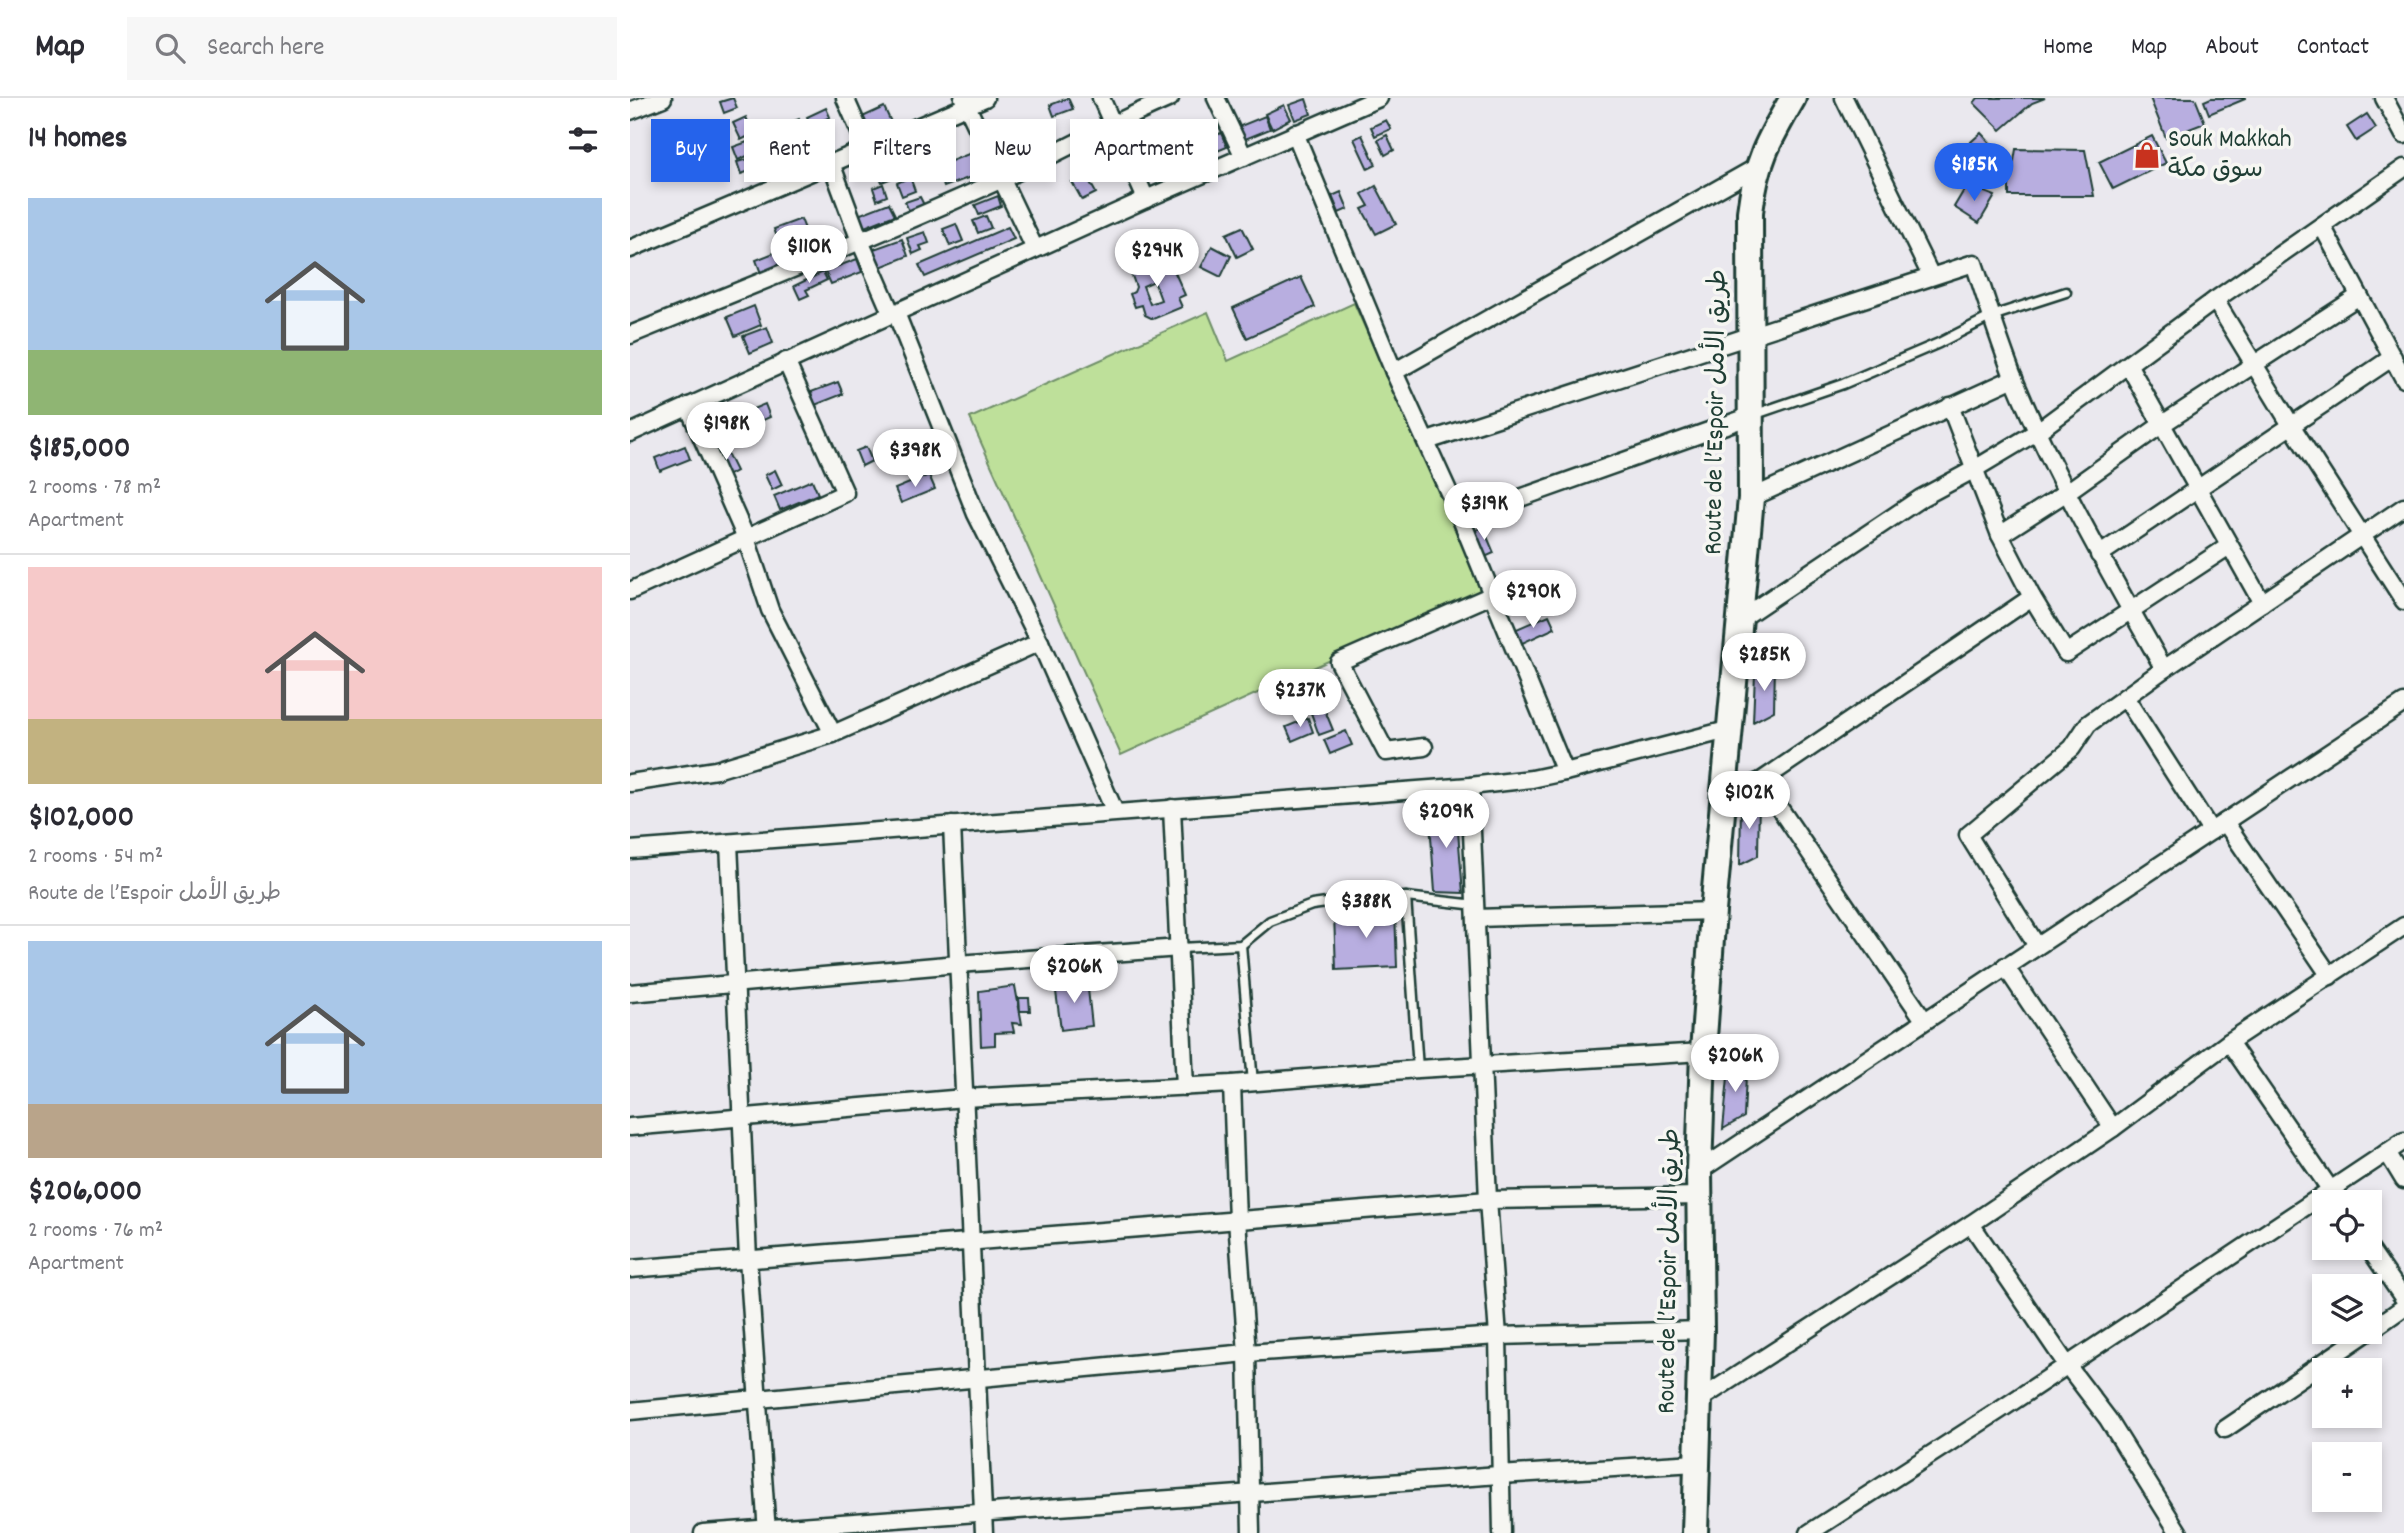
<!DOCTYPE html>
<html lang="en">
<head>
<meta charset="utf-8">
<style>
  :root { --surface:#fff; --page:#f7f7f7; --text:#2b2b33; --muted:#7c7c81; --line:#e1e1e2; --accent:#2563eb }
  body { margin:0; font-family:Dekko,"Playpen Sans Arabic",sans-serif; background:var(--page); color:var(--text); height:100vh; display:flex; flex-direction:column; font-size:26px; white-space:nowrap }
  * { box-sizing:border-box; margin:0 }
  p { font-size:23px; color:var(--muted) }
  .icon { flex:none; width:38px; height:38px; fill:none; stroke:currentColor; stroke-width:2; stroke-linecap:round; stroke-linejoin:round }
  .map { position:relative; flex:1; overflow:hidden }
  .details { display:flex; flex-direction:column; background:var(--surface); width:630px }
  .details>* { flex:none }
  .hud { position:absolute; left:21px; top:21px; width:665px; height:63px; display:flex; gap:14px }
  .fabs { position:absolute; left:1682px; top:1092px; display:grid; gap:14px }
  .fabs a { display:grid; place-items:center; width:70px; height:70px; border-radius:0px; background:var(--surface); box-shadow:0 4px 10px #0003; font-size:35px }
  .price { position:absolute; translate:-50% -60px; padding:0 16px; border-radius:24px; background:#fff; color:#222; font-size:23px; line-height:46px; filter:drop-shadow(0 2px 4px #0008) }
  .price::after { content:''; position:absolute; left:50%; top:42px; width:21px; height:16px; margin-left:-10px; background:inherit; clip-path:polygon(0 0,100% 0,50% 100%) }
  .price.current { background:var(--accent); color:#fff }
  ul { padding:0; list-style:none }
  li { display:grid; align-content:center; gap:14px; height:371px; padding:0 28px }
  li+li { border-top:2px solid var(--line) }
  li span { display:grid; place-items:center; height:217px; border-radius:0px; color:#555 }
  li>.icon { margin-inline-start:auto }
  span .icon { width:126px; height:126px; fill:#fffc; stroke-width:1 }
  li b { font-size:30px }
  h2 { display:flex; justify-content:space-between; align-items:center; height:84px; padding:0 28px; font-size:30px }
  .tag { padding:0 24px; border-radius:0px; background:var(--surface); box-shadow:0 4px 10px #0003; font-size:24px; line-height:63px }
  .tag.current { background:var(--accent); color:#fff }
  header { display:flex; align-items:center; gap:42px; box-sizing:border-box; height:98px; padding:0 35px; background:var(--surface); border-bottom:2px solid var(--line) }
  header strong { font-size:33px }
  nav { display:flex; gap:38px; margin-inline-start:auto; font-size:24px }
  .search { width:490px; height:63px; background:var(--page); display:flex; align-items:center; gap:18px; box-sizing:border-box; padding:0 24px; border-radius:0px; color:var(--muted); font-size:26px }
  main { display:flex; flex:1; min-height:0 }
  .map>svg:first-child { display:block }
  .green { fill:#bee09a; stroke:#6e8e67; stroke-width:2 }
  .building { fill:#b8aee0; stroke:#1f3d34; stroke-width:2; fill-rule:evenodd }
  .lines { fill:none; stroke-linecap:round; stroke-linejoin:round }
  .service-casing { stroke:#1f3d34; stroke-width:13 }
  .minor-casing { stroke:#1f3d34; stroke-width:21 }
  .trunk-casing { stroke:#1f3d34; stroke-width:30 }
  .service { stroke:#f6f6f2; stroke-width:8 }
  .minor { stroke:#f6f6f2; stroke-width:16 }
  .trunk { stroke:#f6f6f2; stroke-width:24 }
  .labels { text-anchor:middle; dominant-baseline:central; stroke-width:7; stroke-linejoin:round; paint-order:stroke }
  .poi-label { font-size:26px; fill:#1f3d34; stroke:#f6f6f2; text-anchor:start }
  .street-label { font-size:26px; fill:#1f3d34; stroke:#f6f6f2 }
</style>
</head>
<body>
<header>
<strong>Map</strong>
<div class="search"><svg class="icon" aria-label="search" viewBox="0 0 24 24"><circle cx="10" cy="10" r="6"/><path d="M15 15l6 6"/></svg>Search here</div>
<nav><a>Home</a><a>Map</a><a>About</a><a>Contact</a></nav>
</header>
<main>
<section class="details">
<h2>14 homes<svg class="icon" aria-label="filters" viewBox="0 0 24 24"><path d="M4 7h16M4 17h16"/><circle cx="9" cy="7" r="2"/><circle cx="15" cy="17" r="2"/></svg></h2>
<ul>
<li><span style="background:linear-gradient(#a9c7e8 70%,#8fb573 0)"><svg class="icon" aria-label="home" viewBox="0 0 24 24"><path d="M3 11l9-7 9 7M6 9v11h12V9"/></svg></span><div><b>$185,000</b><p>2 rooms · 78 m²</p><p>Apartment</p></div></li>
<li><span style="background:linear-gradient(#f6c9c9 70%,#c2b280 0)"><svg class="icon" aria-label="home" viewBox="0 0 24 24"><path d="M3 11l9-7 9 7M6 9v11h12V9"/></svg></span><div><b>$102,000</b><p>2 rooms · 54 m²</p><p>Route de l’Espoir طريق الأمل</p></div></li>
<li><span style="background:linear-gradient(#a9c7e8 75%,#b9a48a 0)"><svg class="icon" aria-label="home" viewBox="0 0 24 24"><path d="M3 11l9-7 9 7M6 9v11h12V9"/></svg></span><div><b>$206,000</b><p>2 rooms · 76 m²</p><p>Apartment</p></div></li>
</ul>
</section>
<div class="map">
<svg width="1774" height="1435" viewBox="0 0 1774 1435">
  <rect width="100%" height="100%" fill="#eae8ee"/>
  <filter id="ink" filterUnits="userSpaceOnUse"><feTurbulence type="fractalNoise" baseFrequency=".0143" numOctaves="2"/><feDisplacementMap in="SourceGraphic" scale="14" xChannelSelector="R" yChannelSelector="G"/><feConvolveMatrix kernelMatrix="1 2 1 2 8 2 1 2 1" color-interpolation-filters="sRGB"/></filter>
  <g filter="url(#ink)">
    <polygon class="green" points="724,205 853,493 491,657 340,320 578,214 598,263"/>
    <g class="building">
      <polygon points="103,0 107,10 94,15 90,4"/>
      <polygon points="438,0 443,11 424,18 420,7"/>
      <polygon points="1348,0 1415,0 1402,5 1371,32 1344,5"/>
      <polygon points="1520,0 1565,0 1575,25 1536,40"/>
      <polygon points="1581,0 1615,0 1615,1 1579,16 1574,3"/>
      <polygon points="676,1 681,16 665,22 659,7"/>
      <polygon points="654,7 661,21 642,31 635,16"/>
      <polygon points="254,9 261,24 233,37 226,22"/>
      <polygon points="196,10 200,19 181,28 177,19"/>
      <polygon points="1737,16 1746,30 1726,43 1717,29"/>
      <polygon points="635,18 640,31 608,44 603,31"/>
      <polygon points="116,19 123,36 111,42 103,25"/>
      <polygon points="169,21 172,30 146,40 142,32"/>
      <polygon points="756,22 761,31 745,38 741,29"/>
      <polygon points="558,35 561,46 545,52 542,41"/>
      <polygon points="591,35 597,49 513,84 507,70"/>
      <polygon points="1351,35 1374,60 1349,82 1326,57"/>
      <polygon points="732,37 746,67 738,71 724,41"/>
      <polygon points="757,37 764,52 755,57 748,42"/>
      <polygon points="1522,38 1536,65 1483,91 1469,64"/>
      <polygon points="117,44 122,56 108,62 103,49"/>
      <polygon points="164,50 169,66 144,76 138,60"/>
      <polygon points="392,50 395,58 374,68 371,60"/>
      <polygon points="1386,51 1455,52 1464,98 1379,98 1379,69 1383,69"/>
      <polygon points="341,55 349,76 314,89 306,69"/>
      <polygon points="122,60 126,71 111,76 107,64"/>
      <polygon points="276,60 280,73 252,84 247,72"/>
      <polygon points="456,77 466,95 452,102 442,84"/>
      <polygon points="280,79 285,93 272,98 267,85"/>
      <polygon points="253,86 257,98 247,102 243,90"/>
      <polygon points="1337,87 1365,98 1349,125 1324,109"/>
      <polygon points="746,88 766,126 746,136 732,111 739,108 732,96"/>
      <polygon points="711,94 718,111 709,115 702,98"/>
      <polygon points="368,98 371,108 349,117 345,107"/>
      <polygon points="290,99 294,107 279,113 275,104"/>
      <polygon points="259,105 265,117 232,130 228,117"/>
      <polygon points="356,118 361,130 348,135 343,123"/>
      <polygon points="171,121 182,149 155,159 144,131"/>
      <polygon points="326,126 333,143 320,148 313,131"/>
      <polygon points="378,129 384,141 295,179 289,167"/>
      <polygon points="612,129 623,151 607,159 596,136"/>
      <polygon points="295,134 299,145 290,148 292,152 283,156 277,140"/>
      <polygon points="272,141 278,158 248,170 241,152"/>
      <polygon points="582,148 601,158 591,179 571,169"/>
      <polygon points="151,152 157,168 132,178 126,162"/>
      <path d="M538 159 555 197 548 200 552 209 523 221 515 217 512 207 505 209 500 196 504 194 506 189 501 175ZM524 183 531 202 520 206 513 188Z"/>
      <polygon points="227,161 232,174 201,186 195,173"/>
      <polygon points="193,174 197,182 176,192 179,197 170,201 164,188"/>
      <polygon points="671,179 685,209 617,240 603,210"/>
      <polygon points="124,208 131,227 105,238 97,219"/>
      <polygon points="137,229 143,245 120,255 113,238"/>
      <polygon points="208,284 213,296 185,307 181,294"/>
      <polygon points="135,306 140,319 119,328 113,315"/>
      <polygon points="55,348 60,361 30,373 25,360"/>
      <polygon points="236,349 242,363 232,368 226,353"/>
      <polygon points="95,351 106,373 97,378 85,356"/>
      <polygon points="145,372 152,387 142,392 135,377"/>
      <polygon points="299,377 305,391 271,405 265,391"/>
      <polygon points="182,382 188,396 150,412 144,398"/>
      <polygon points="853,429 864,455 855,459 844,433"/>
      <polygon points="919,517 925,530 888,547 882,533"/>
      <polygon points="1145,566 1144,613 1123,624 1125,576"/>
      <polygon points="694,610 703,632 689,637 681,615"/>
      <polygon points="678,620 683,634 662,643 656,629"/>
      <polygon points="716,633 722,647 700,656 694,642"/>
      <polygon points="1129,700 1128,758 1110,767 1111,708"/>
      <polygon points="826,709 833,795 805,794 799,711"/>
      <polygon points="765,813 767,869 706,872 704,816"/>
      <polygon points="457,882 462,928 431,932 425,886"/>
      <polygon points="385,888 392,926 382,925 384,934 365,935 365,947 351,948 349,893"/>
      <polygon points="389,900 399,900 400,913 390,913"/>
      <polygon points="1112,960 1116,977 1114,1019 1093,1031 1099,969"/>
    </g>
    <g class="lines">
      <defs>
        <g id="service">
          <polyline points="1123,317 1213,286 1309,245 1362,218 1436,194"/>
          <polyline points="776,799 788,971"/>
          <polyline points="611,847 623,985"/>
          <polyline points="550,850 611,847 640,823 682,807 726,801 776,799 846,807"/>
        </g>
        <g id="minor">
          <polyline points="215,0 237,50"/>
          <polyline points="333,0 405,151"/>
          <polyline points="471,0 516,101"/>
          <polyline points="586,0 614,59"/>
          <polyline points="1214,0 1301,178"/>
          <polyline points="1754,0 1774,37"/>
          <polyline points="0,13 33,0"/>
          <polyline points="665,35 764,274 831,421 935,674"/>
          <polyline points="201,65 230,143 262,217"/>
          <polyline points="1692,128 1774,281"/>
          <polyline points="0,151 355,0"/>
          <polyline points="1585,202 1661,327 1774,503"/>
          <polyline points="266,215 346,416 410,544 485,714"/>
          <path d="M0 237C123 187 247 138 368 83 426 56 482 25 540 0"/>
          <polyline points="1499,268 1632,505"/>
          <polyline points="764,274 1127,69"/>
          <polyline points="58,308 116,440 140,512 203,636"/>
          <polyline points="1320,308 1370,437 1402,499 1436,555 1599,448"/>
          <polyline points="0,335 516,101 749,0"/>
          <path d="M797 343 1344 165C1357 204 1369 243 1384 281 1426 382 1481 477 1534 571"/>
          <polyline points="1121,400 1384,280"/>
          <polyline points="831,421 1121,318"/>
          <polyline points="1370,437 1437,394 1531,327 1729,198"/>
          <polyline points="1469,457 1763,259"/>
          <polyline points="0,493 215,395 156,263"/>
          <polyline points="1109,522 1291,400 1343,372 1408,333 1585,202 1774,70"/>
          <polyline points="1495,599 1581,733"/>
          <polyline points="794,649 756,654 709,564 862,497"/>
          <polyline points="1131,683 1294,922"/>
          <polyline points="0,685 86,672 203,636 410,544"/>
          <polyline points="840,688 858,1102 868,1238 872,1435"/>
          <polyline points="1092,700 1131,683 1402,499"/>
          <polyline points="542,710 555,989"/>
          <polyline points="1595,724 1700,878"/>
          <polyline points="322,727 354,1435"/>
          <polyline points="99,745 118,1161 137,1435"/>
          <polyline points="0,752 840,688 902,681 935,674 1101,631"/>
          <polyline points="846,820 1083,813"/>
          <polyline points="1407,848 1338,737 1442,650 1458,626 1534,571 1774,409"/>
          <polyline points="1375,868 1483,1030"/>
          <polyline points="0,895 328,866 550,850"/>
          <polyline points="1599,944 1709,1104"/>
          <polyline points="602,986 607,1122 617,1255 621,1435"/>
          <polyline points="0,1029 334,1000 602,986 788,971 1073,954"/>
          <polyline points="1757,1054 1774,1082"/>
          <polyline points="1069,1073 1774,605"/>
          <polyline points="1341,1126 1437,1267 1478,1321 1549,1435"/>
          <polyline points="1739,1150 1774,1201"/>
          <polyline points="0,1171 858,1102 1069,1098"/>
          <polyline points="1740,1233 1774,1209"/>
          <polyline points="1069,1302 1341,1126 1483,1030 1599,944 1774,828"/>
          <polyline points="0,1313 617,1255 868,1238 1071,1232"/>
          <polyline points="1595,1331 1738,1234"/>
          <polyline points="73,1435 869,1377 1066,1365"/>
          <polyline points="1179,1435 1370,1312 1774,1043"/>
        </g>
        <path id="trunk" d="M1065 1435 1071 1232 1069 1073 1073 954 1083 813 1121 400 1120 114C1126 64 1138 43 1163 0"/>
      </defs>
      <use href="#service" class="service-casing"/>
      <use href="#minor" class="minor-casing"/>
      <use href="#trunk" class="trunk-casing"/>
      <use href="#service" class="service"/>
      <use href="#minor" class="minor"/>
      <use href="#trunk" class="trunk"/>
    </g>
  </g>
  <defs>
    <symbol id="shop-bare" viewBox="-9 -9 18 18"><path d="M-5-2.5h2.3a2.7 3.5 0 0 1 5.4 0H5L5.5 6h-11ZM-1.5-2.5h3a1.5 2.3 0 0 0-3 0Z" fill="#c8321e" stroke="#f6f6f2" stroke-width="2.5" paint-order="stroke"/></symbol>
  </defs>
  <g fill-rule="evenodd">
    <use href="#shop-bare" x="1498" y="38" width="38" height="38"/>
  </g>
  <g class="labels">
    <g class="poi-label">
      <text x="1538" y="42">Souk Makkah<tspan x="1538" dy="30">سوق مكة</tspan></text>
    </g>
    <g class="street-label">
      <text transform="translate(1087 314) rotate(-89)">Route de l’Espoir طريق الأمل</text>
      <text transform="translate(1040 1173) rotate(-89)">Route de l’Espoir طريق الأمل</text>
    </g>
  </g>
</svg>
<div class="fabs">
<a><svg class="icon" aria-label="locate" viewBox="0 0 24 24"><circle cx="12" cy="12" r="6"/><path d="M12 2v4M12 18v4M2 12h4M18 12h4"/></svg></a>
<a><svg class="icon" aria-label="layers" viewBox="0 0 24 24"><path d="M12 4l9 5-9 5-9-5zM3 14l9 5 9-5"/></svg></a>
<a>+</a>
<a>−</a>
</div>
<b class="price current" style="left:1344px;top:105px">$185K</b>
<b class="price" style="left:179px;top:187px">$110K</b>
<b class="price" style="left:527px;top:191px">$294K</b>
<b class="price" style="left:96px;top:364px">$198K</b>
<b class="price" style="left:285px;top:391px">$398K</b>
<b class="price" style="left:854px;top:444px">$319K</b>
<b class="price" style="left:903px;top:532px">$290K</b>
<b class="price" style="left:1134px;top:595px">$285K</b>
<b class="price" style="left:670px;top:631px">$237K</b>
<b class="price" style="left:1119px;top:733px">$102K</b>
<b class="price" style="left:816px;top:752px">$209K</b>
<b class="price" style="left:736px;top:842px">$388K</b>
<b class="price" style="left:444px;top:907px">$206K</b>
<b class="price" style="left:1105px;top:996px">$206K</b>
<div class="hud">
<a class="tag current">Buy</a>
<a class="tag">Rent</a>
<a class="tag">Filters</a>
<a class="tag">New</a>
<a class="tag">Apartment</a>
</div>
</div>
</main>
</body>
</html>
